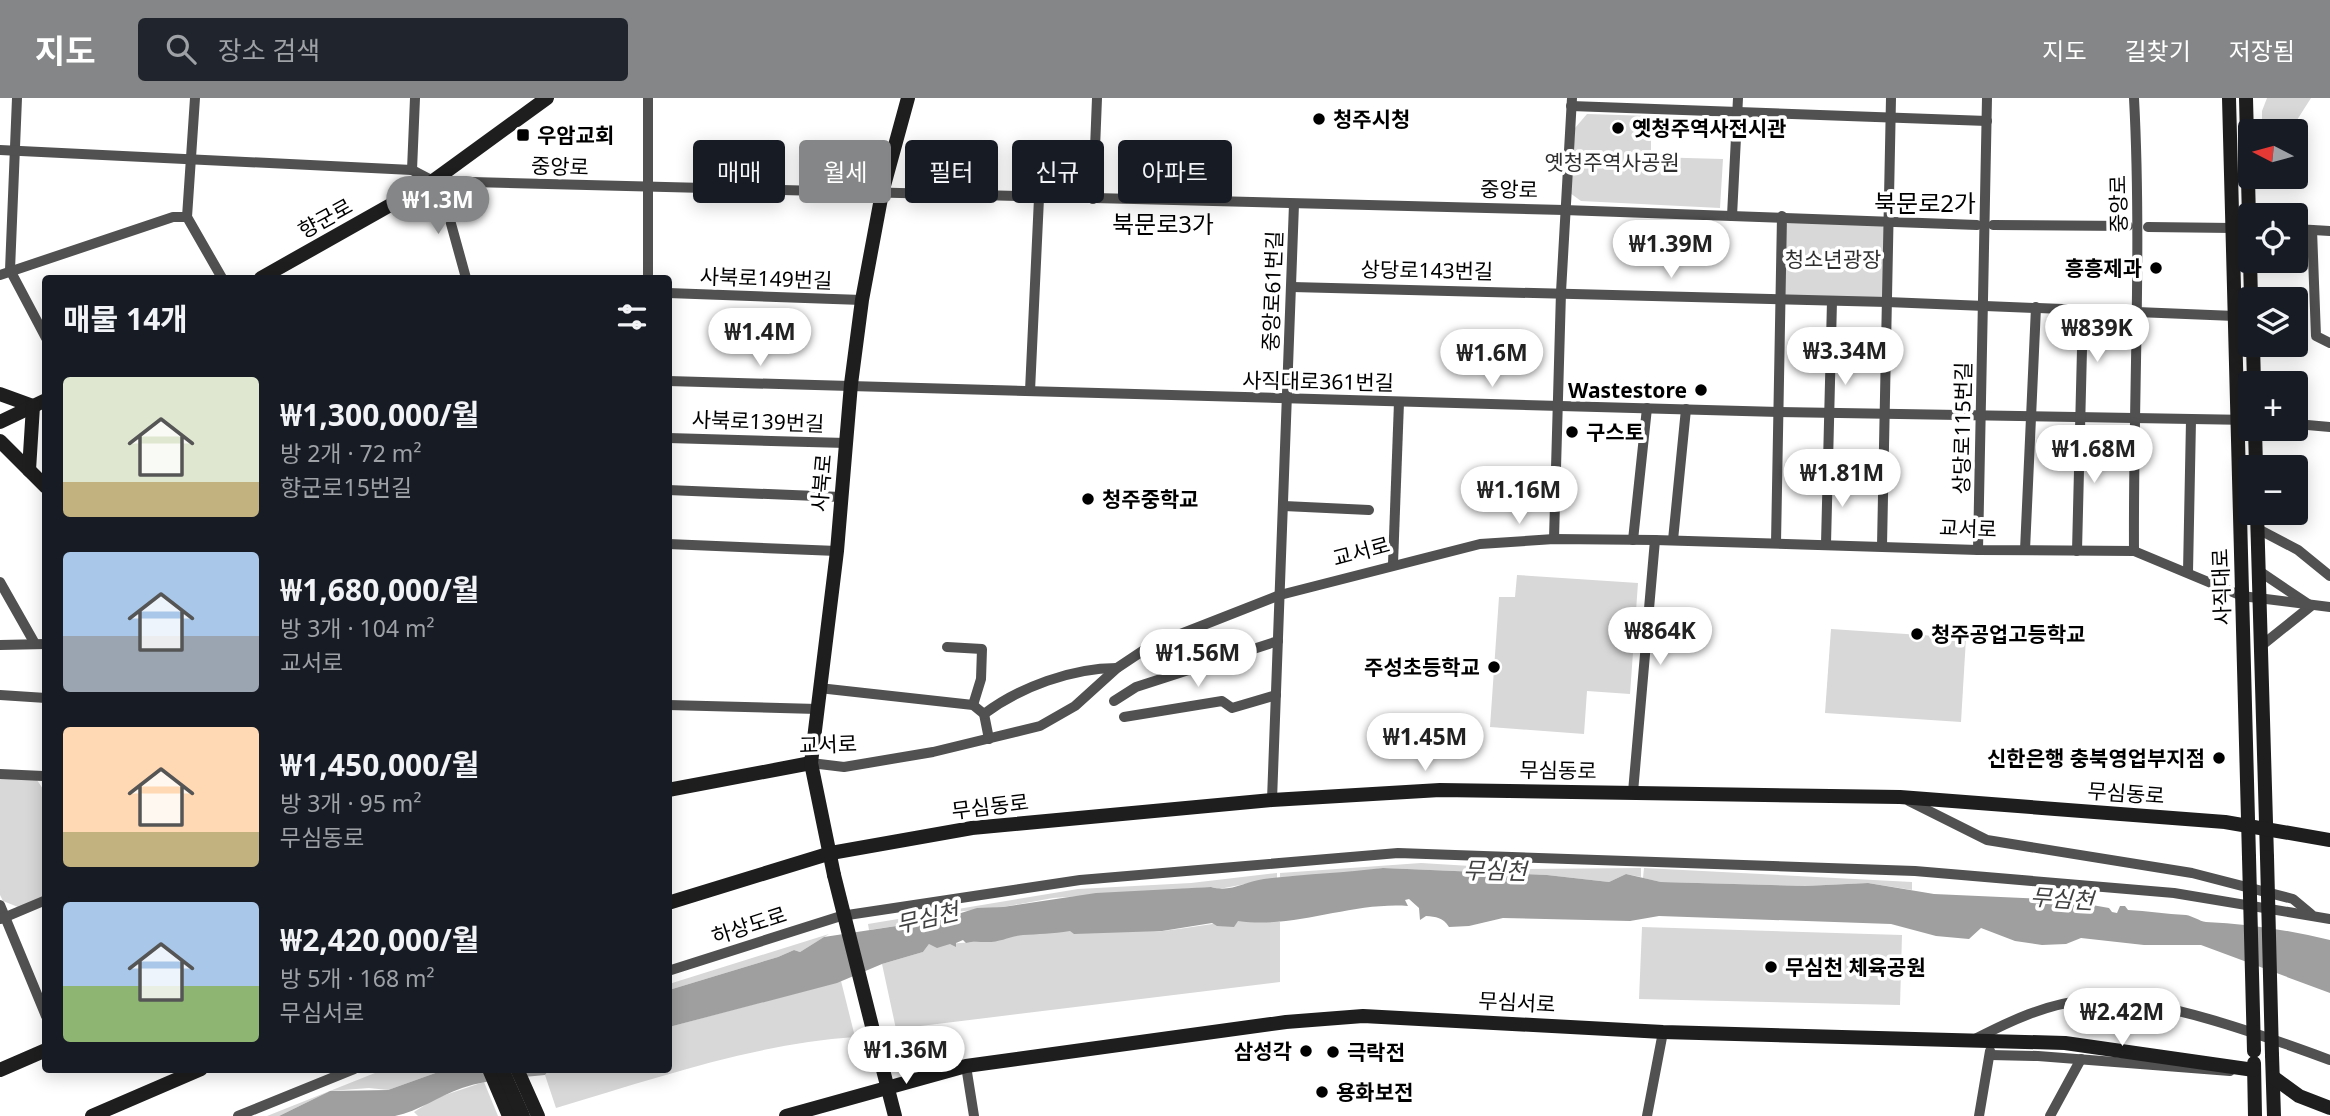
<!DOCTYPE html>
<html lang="ko">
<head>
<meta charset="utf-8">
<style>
  :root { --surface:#171b24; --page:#20242c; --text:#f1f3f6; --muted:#9ea1a6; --accent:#858687 }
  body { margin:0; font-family:"Noto Sans","Noto Sans KR",sans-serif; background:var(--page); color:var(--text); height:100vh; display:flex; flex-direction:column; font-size:26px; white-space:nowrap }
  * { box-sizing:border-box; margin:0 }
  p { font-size:23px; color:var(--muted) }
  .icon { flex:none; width:38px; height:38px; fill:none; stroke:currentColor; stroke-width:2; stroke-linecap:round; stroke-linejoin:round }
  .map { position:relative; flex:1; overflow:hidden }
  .details { position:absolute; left:42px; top:177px; width:630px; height:798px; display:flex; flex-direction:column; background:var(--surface); border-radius:7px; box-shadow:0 4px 18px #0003 }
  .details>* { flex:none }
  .guide { position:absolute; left:693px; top:42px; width:665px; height:63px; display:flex; gap:14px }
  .needle { width:46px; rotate:276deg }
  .buttons { position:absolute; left:2238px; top:21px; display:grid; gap:14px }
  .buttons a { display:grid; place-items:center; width:70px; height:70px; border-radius:7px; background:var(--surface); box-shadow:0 4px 18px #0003; font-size:35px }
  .price { position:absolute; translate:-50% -60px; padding:0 16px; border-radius:24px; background:#fff; color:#222; font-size:23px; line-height:46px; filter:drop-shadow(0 2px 4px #0008) }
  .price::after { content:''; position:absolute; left:50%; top:42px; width:21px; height:16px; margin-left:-10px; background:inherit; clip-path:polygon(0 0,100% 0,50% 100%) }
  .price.on { background:var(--accent); color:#fff }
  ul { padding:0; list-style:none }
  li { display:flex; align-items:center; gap:21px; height:175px; padding:0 21px }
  li span { display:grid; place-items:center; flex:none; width:196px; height:140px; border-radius:7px; color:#555 }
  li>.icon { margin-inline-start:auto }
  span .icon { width:84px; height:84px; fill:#fffc; stroke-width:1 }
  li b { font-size:30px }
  h2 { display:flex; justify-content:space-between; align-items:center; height:84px; padding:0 21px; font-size:30px }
  .pill { padding:0 24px; border-radius:7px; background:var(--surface); box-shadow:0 4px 18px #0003; font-size:24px; line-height:63px }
  .pill.on { background:var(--accent); color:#fff }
  header { display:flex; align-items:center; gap:42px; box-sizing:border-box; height:98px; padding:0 35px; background:var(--accent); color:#fff }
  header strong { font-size:33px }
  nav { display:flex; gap:38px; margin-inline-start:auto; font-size:24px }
  .search { width:490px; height:63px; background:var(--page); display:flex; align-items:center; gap:18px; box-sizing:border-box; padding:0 24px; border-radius:7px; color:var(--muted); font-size:26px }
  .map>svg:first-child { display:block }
  .green { fill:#d8d8d8 }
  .water { fill:#9f9f9f }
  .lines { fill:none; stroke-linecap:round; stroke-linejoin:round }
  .street { stroke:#515151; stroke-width:10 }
  .secondary { stroke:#1e1e1e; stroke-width:14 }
  .secondary-bridge { stroke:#1e1e1e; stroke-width:14 }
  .poi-dot { fill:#000; stroke:#fff; stroke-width:2.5 }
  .labels { text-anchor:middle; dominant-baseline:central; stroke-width:7; stroke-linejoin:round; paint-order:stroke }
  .poi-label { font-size:21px; font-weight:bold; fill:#000; stroke:#fff; text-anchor:start }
  .park-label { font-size:21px; fill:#2f2f2f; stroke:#fff }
  .street-label { font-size:21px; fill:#000; stroke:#fff }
  .water-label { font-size:23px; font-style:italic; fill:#404040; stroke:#fff }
  .quarter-label { font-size:24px; fill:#000; stroke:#fff }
</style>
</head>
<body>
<header>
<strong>지도</strong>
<div class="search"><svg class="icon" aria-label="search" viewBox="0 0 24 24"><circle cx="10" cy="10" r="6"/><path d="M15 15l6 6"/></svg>장소 검색</div>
<nav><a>지도</a><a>길찾기</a><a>저장됨</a></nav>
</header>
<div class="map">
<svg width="2330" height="1018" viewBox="0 0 2330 1018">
  <rect width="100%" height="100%" fill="#fff"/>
  <g class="green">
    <polygon points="2267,0 2311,0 2290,33 2262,33 2262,13"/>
    <polygon points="1587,16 1651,18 1651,59 1723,61 1720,110 1581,103 1570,95 1575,30"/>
    <polygon points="1790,121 1875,123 1885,130 1885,202 1782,199 1785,129"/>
    <polygon points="1517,477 1638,485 1630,596 1587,593 1584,636 1490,629 1499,499 1515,499"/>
    <polygon points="1831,531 1966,540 1961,624 1825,615"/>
    <polygon points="0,680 37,682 45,694 45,798 18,809 3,803 0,797"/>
    <polygon points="1421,765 1520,771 1641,770 1641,779 1626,776 1609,784 1547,777 1383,770 1344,776 1280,779 1280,775"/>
    <polygon points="1644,770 1912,784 1912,792 1868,785 1805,788 1661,784 1643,780"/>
    <polygon points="1277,775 1277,780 1219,791 1211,789 1053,800 1003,809 935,816 903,827 869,832 868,826 1078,791 1191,785"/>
    <path d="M1238 823 1280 824V884L896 931 882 866 923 854 929 846C962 847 992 841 1024 836 1060 831 1100 833 1136 832 1145 832 1155 834 1163 833 1188 830 1213 825 1238 823Z"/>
    <polygon points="1642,829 1902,837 1900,907 1639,901"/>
    <polygon points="829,836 800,854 794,852 778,859 669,892 669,886"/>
    <path d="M841 883 855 939C753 946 653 981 556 1010L545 977 550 971H668L669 929Z"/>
    <polygon points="385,971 458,971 441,973 388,992 369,990 330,993 279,1018 267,1018"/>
    <polygon points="484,984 498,1018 418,1018 414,1014 436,1000"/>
  </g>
  <g class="water">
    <path d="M1383 770 1547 777 1609 784 1626 776 1661 784 1805 788 1868 785 1934 796 2064 802 2109 810 2112 814 2117 815 2120 808H2125L2128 812C2147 813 2166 816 2186 817 2193 818 2199 823 2206 824 2248 826 2289 832 2330 842V895L2201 847H2144L2081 840 2066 846 2042 847 2015 843 1981 830 1969 841 1936 838 1891 826 1659 818 1630 823 1503 820 1469 828 1449 829C1443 819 1436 819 1426 818L1420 822 1419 810 1409 801 1405 802 1408 808C1350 804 1297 831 1238 823L1234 829 1217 828 1212 825 1162 833 1074 836 1070 833C1052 836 1038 836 1023 837 1010 838 1001 844 987 844 979 844 973 843 966 845L963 842 956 845V849L950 846 937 850 929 846 923 854 882 866 837 885 669 929V892L778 859 794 852 800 854 824 839 903 827 935 816 961 815 977 810 1003 809 1096 795 1211 789C1230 795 1246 783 1264 781 1304 776 1343 775 1383 770Z"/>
    <path d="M458 971H550L545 977C517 980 488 981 462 990 439 998 419 1013 395 1018H279L330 993 388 992 441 973Z"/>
  </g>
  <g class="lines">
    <g class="street">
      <polyline points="17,0 10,172 46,240"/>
      <polyline points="195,0 187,119 222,180"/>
      <polyline points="1571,8 1987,23"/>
      <polyline points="0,52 412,72 433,83 1564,112 1977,127"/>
      <polyline points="412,72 415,0"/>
      <polyline points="433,83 442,93 466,180"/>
      <polyline points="1093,101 1097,0"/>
      <polyline points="1732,118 1738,0"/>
      <polyline points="1993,127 2128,128"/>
      <polyline points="2148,129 2233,130"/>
      <polyline points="2296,131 2330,133"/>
      <polyline points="2312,132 2316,238 2330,245"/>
      <polyline points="0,177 173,119 187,119"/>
      <polyline points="648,180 648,0"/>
      <polyline points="1292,189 1887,204 2235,218"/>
      <polyline points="668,195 862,202"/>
      <polyline points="668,283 1779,314 2250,322"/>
      <polyline points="1030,293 1039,100"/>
      <polyline points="2296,326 2330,329"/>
      <polyline points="668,340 846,345"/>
      <polyline points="668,392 841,399"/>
      <polyline points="1284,408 1369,412"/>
      <polyline points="2258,431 2298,452 2330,478"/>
      <polyline points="1554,441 1561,194 1572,0"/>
      <polyline points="1633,442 1647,310"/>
      <polyline points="1673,442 1686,311"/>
      <polyline points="1776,445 1782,118"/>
      <polyline points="668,446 837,453"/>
      <polyline points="1826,446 1832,203"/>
      <polyline points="1882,448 1891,0"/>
      <polyline points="1978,452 1987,0"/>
      <polyline points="2025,452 2036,209"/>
      <polyline points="2077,453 2083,211"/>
      <path d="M2134 453C2133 302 2142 151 2134 0"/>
      <polyline points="1393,466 1399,304"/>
      <polyline points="2259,473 2311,508 2261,548"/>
      <polyline points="2188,474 2191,322"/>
      <polyline points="0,484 34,544"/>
      <polyline points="0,547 46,546"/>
      <polyline points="947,549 982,551 981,581 973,607"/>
      <polyline points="819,590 973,607 984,616 989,641"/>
      <polyline points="0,597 46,600"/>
      <polyline points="1114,603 1136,589 1278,543"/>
      <polyline points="668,607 817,611"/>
      <path d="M984 616C1020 589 1072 570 1117 570"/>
      <polyline points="1124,619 1222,603 1232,610 1276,597"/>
      <polyline points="811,665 844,669 933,654 1040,628 1075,608 1117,570 1144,552 1178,537 1280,497 1480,446 1554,441 1655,442 1978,452 2134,453 2242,498 2330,509"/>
      <polyline points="0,676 43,678"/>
      <polyline points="1633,694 1655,442"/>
      <polyline points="1272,702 1294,106"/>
      <polyline points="1909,703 1987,742 2192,775 2293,801 2311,816"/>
      <polyline points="0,807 46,918"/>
      <polyline points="1,821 46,802"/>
      <polyline points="668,873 841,818 1080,782 1398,755 1915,773 2174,795 2330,821"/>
      <path d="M1975 941C2010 923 2046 906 2086 902 2154 897 2265 938 2330 962"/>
      <polyline points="1990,957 2038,958 2230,973"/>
      <polyline points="966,968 974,1018"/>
      <polyline points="238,1018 354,971"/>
      <polyline points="1647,1018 1663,934"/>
      <polyline points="1979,1018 1990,953"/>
      <polyline points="2050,1018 2081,961"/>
    </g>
    <g class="secondary">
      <polyline points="2229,0 2249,759"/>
      <polyline points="2246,0 2251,201"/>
      <polyline points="261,180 433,83 547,0"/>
      <polyline points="2253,247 2254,285"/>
      <polyline points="0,296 33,308"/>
      <polyline points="0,324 46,302"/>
      <polyline points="2255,331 2256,369"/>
      <polyline points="0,343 46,389"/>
      <polyline points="29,372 33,308"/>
      <polyline points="2257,415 2267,759"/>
      <polyline points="668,692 811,665"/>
      <polyline points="834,777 811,665 837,453 851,286 862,202 882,95 908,0"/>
      <polyline points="668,805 831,755 972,730 1272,702 1440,692 1900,699 2225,724 2330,742"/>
      <polyline points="2272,957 2274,1018"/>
      <polyline points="2254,965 2255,1018"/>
      <polyline points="882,968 895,1018"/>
      <polyline points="489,971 509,1018"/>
      <polyline points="502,971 523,1018"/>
      <polyline points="517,971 538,1018"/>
      <polyline points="0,972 46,952"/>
      <polyline points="2273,979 2299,998 2330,1010"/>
      <polyline points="92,1018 201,971"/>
      <polyline points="786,1018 966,968 1286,924 1363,918 1663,934 2065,945 2254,972"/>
    </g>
    <g class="secondary-bridge">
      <polyline points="2249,759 2254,953"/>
      <polyline points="2267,759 2272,957"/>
      <polyline points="834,777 882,968"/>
    </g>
  </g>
  <g class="poi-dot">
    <circle cx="1319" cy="21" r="7"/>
    <circle cx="1618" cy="30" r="7"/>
    <rect x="516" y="30" width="14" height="14" rx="3.5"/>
    <circle cx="2156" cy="170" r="7"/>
    <circle cx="1701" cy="292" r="7"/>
    <circle cx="1572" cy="334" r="7"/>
    <circle cx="1088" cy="401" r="7"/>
    <circle cx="1917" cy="536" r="7"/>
    <circle cx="1494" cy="569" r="7"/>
    <circle cx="2219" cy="660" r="7"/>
    <circle cx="1771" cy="869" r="7"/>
    <circle cx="1306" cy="953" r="7"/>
    <circle cx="1333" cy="954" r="7"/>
    <circle cx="1322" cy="994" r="7"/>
  </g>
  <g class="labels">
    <g class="poi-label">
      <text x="1333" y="21">청주시청</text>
      <text x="1632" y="30">옛청주역사전시관</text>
      <text x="537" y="37">우암교회</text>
      <text x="2142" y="170" text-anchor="end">흥흥제과</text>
      <text x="1687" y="292" text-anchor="end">Wastestore</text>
      <text x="1586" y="334">구스토</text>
      <text x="1102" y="401">청주중학교</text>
      <text x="1931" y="536">청주공업고등학교</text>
      <text x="1480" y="569" text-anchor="end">주성초등학교</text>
      <text x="2205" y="660" text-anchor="end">신한은행 충북영업부지점</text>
      <text x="1785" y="869">무심천 체육공원</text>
      <text x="1292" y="953" text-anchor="end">삼성각</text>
      <text x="1347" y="954">극락전</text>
      <text x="1336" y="994">용화보전</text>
    </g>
    <g class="park-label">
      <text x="1612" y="64">옛청주역사공원</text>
      <text x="1833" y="161">청소년광장</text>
    </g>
    <g class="street-label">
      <text transform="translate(560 68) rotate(2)">중앙로</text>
      <text transform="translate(1509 91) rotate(1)">중앙로</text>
      <text transform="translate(2118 106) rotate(-91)">중앙로</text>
      <text transform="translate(325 120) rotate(-29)">향군로</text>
      <text transform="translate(1427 172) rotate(1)">상당로143번길</text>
      <text transform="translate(766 180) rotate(2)">사북로149번길</text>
      <text transform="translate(1272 193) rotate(-88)">중앙로61번길</text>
      <text transform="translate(1318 283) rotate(1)">사직대로361번길</text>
      <text transform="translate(758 323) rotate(2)">사북로139번길</text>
      <text transform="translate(1962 330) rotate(-89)">상당로115번길</text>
      <text transform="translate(821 385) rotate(-85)">사북로</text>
      <text transform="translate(1968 430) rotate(2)">교서로</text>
      <text transform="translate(1361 453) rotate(-15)">교서로</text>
      <text transform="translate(2221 489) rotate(-92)">사직대로</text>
      <text transform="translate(828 646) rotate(-2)">교서로</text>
      <text transform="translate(1558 672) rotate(1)">무심동로</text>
      <text transform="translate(2126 695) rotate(4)">무심동로</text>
      <text transform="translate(990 708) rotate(-7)">무심동로</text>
      <text transform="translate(749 827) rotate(-18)">하상도로</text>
      <text transform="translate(1517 904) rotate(3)">무심서로</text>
    </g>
    <g class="water-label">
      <text transform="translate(1495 772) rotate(1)">무심천</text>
      <text transform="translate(2062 800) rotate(4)">무심천</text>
      <text transform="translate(927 819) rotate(-13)">무심천</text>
    </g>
    <g class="quarter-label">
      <text x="1925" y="104">북문로2가</text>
      <text x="1163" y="125">북문로3가</text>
    </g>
  </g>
</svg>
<div class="buttons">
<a><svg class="needle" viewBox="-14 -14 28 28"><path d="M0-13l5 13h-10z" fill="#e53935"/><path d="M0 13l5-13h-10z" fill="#9ea1a6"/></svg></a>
<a><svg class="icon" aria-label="locate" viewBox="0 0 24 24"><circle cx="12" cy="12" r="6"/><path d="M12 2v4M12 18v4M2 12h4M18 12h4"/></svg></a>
<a><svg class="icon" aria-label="layers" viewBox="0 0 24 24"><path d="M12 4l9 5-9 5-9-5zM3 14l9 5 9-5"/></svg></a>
<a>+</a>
<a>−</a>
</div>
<b class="price on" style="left:438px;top:138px">₩1.3M</b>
<b class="price" style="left:1671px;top:182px">₩1.39M</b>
<b class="price" style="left:2097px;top:266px">₩839K</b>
<b class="price" style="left:760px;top:270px">₩1.4M</b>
<b class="price" style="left:1845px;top:289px">₩3.34M</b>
<b class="price" style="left:1492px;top:291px">₩1.6M</b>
<b class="price" style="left:2094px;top:387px">₩1.68M</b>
<b class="price" style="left:1842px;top:411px">₩1.81M</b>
<b class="price" style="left:1519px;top:428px">₩1.16M</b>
<b class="price" style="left:1660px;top:569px">₩864K</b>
<b class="price" style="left:1198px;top:591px">₩1.56M</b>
<b class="price" style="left:1425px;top:675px">₩1.45M</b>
<b class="price" style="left:2122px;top:950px">₩2.42M</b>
<b class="price" style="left:906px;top:988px">₩1.36M</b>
<div class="guide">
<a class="pill">매매</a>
<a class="pill on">월세</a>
<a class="pill">필터</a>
<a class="pill">신규</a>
<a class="pill">아파트</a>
</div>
<section class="details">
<h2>매물 14개<svg class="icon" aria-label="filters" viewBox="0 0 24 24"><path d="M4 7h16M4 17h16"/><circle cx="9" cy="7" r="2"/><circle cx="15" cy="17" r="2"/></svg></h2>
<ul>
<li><span style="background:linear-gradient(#dfe7d0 75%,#c2b280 0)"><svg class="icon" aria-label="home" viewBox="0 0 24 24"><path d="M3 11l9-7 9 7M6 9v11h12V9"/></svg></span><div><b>₩1,300,000/월</b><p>방 2개 · 72 m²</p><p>향군로15번길</p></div></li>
<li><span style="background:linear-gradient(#a9c7e8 60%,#9aa5b1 0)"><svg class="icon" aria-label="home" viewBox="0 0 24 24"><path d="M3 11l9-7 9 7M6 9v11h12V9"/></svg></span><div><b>₩1,680,000/월</b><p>방 3개 · 104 m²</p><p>교서로</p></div></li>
<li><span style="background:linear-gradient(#ffd9b3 75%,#c2b280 0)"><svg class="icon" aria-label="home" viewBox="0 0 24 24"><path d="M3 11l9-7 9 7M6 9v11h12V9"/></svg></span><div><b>₩1,450,000/월</b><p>방 3개 · 95 m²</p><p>무심동로</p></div></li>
<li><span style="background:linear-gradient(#a9c7e8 60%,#8fb573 0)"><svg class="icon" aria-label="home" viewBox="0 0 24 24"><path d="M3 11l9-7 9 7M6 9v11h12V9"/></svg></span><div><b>₩2,420,000/월</b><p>방 5개 · 168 m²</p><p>무심서로</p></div></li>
</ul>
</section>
</div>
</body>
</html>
